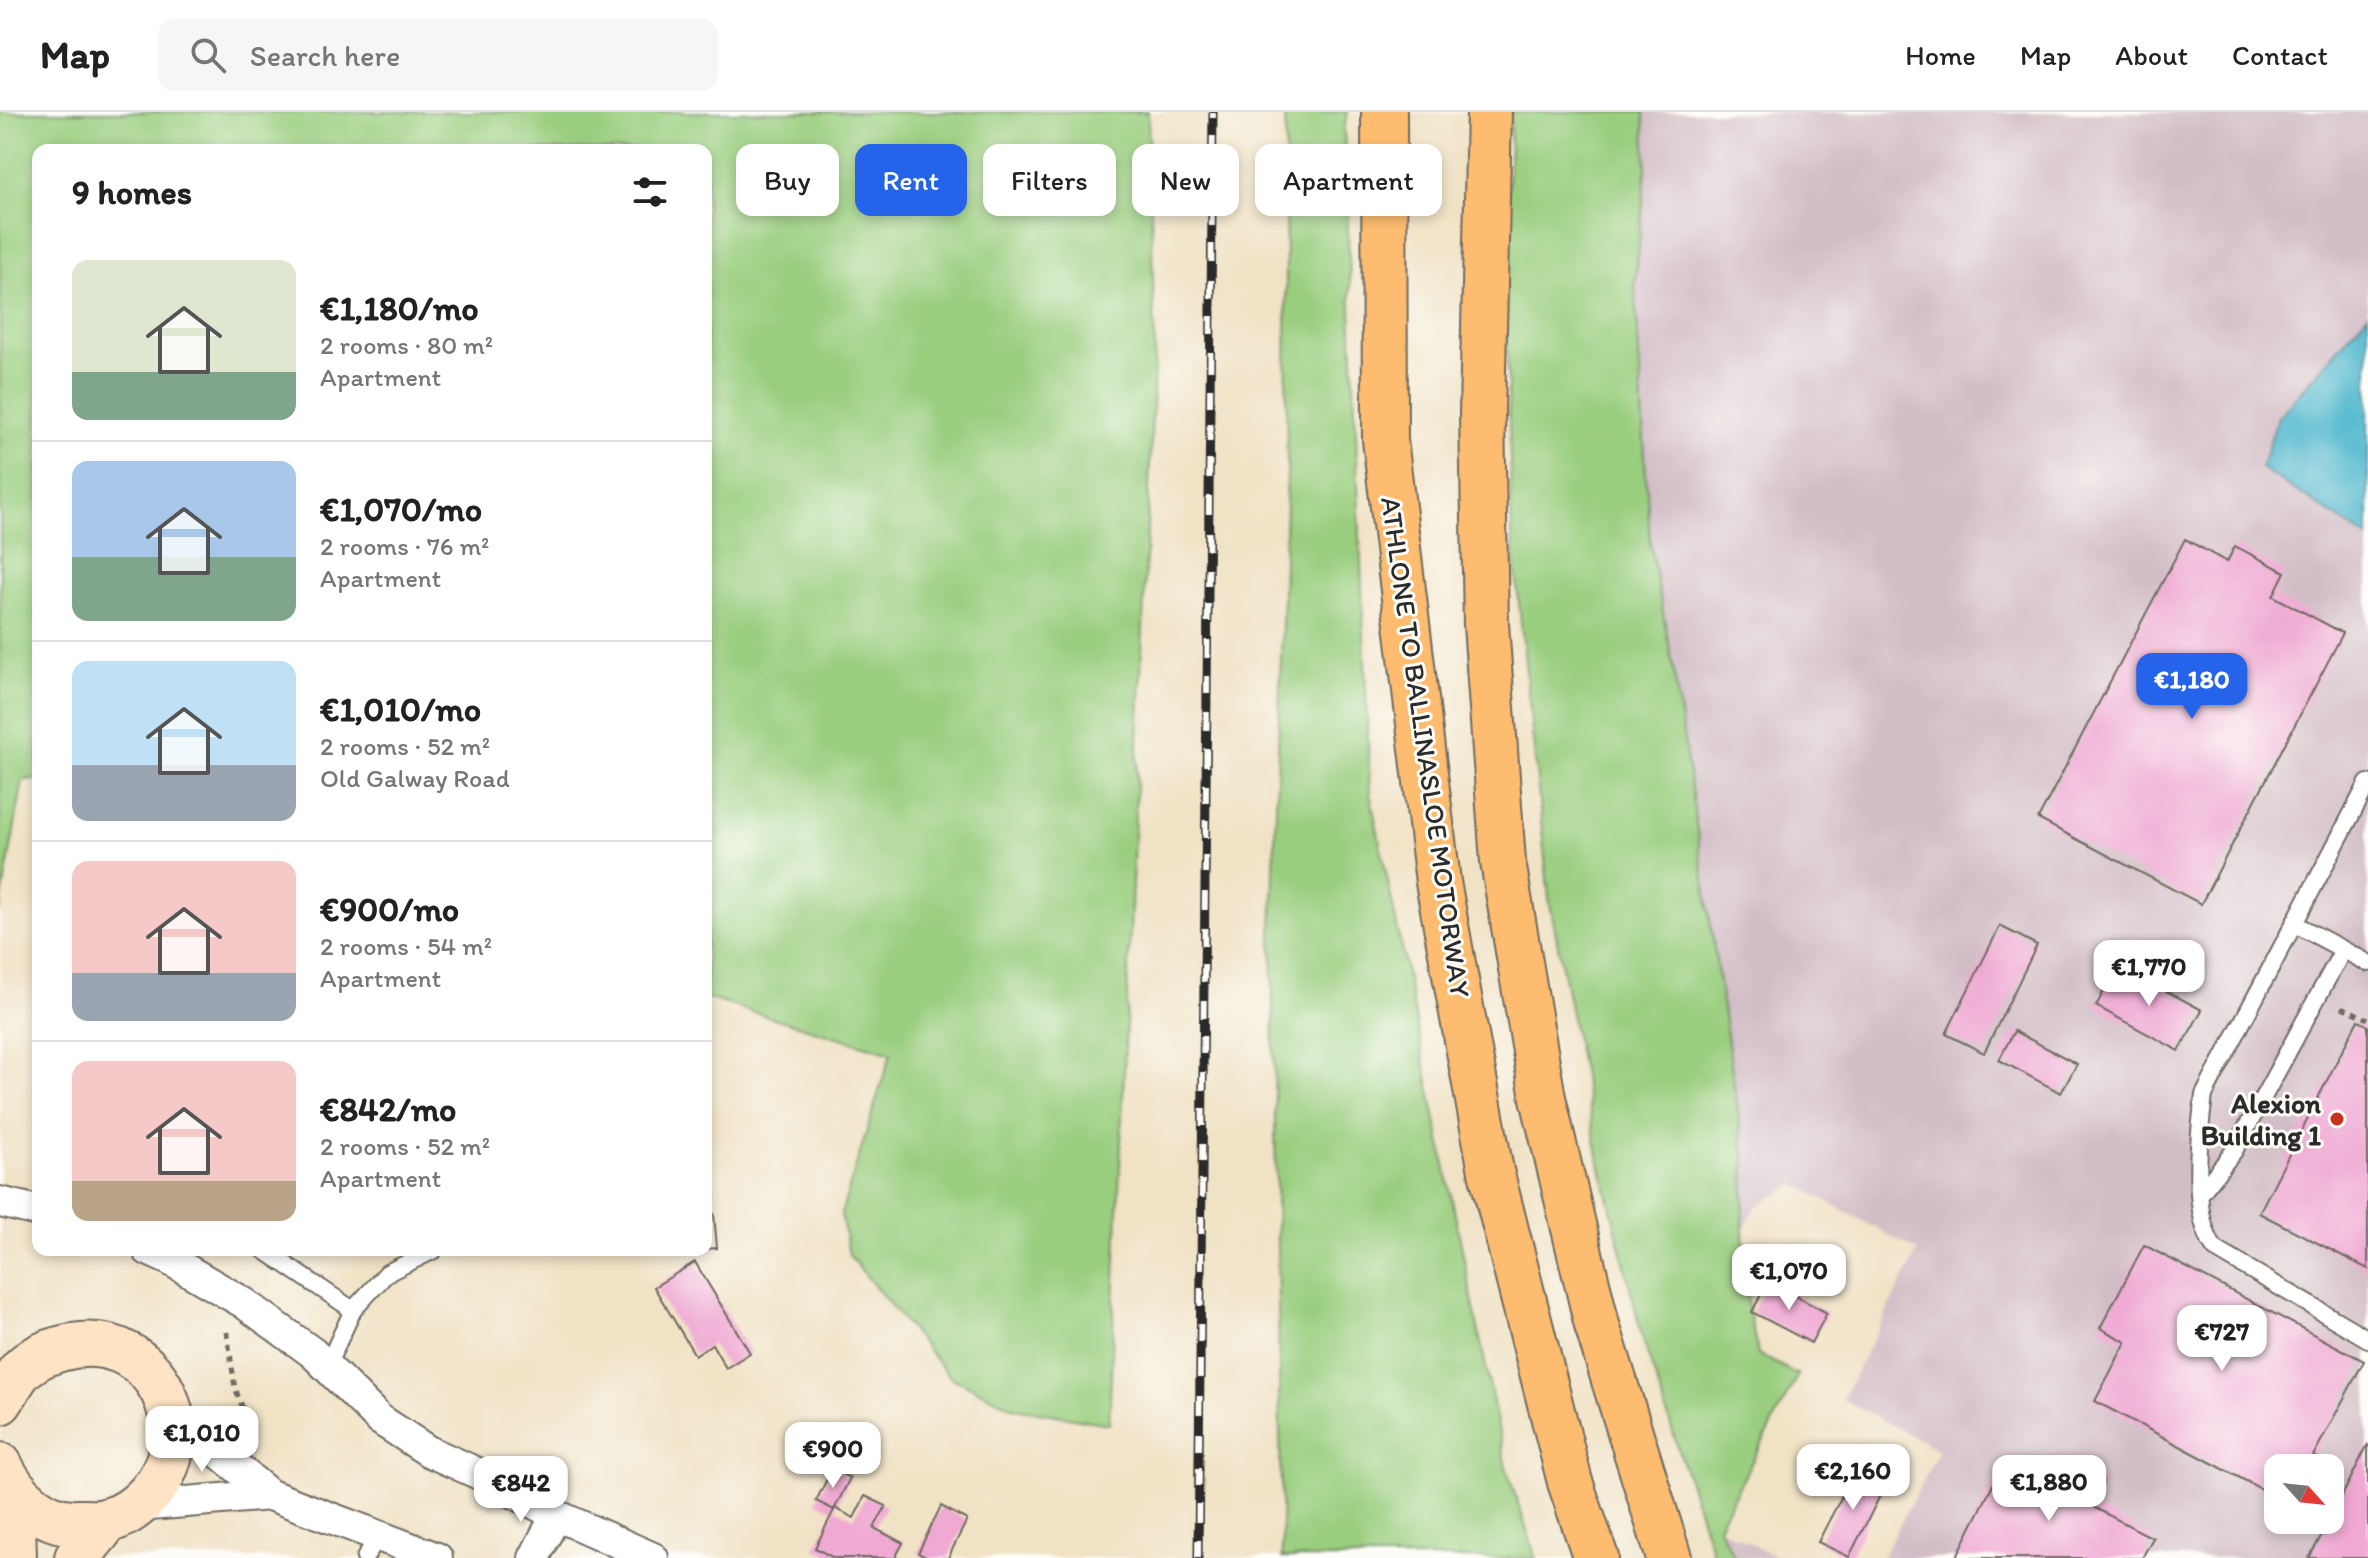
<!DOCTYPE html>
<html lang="en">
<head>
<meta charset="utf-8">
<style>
  :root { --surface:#fff; --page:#f6f6f6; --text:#222; --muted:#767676; --line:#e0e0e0; --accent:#2563eb }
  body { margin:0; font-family:Itim,sans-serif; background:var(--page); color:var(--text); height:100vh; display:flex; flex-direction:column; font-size:30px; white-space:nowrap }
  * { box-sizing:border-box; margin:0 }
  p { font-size:26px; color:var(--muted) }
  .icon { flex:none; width:44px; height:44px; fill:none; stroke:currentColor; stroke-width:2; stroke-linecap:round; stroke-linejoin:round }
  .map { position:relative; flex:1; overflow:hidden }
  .drawer { position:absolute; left:32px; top:32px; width:680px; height:1112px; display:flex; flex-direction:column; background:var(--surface); border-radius:16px; box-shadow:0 4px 12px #0003 }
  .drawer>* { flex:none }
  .banner { position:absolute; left:736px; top:32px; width:760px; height:72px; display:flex; gap:16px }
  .needle { width:52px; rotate:117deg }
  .fabs { position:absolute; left:2264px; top:1342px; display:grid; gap:16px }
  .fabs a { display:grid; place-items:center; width:80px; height:80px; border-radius:16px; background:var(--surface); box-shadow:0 4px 12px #0003; font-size:40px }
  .price { position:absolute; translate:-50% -68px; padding:0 18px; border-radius:16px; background:#fff; color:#222; font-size:26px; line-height:52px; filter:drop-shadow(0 2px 4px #0008) }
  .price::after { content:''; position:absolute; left:50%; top:48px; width:24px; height:18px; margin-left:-12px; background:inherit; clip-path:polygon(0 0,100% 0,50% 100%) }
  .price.active { background:var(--accent); color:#fff }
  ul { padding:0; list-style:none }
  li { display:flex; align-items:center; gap:24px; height:200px; padding:0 40px }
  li+li { border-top:2px solid var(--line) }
  li span { display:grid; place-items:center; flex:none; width:224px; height:160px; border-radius:16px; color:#555 }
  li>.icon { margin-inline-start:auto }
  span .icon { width:96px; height:96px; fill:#fffc; stroke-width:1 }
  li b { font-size:34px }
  h2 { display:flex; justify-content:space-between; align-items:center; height:96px; padding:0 40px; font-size:34px }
  .tag { padding:0 28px; border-radius:16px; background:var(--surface); box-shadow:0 4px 12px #0003; font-size:28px; line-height:72px }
  .tag.active { background:var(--accent); color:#fff }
  header { display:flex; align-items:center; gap:48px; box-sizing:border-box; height:112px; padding:0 40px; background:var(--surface); border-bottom:2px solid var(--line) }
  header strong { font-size:38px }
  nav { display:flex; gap:44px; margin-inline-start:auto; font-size:28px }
  .search { width:560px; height:72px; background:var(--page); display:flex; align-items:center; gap:20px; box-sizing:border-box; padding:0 28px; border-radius:16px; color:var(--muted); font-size:30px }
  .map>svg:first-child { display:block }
  .industrial { fill:#d2bdc6; fill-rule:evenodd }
  .green { fill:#9ace7f; stroke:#627c55; stroke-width:2 }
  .water { fill:#4fb7ce; stroke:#3d717c; stroke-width:2 }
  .building { fill:#efa9d3 }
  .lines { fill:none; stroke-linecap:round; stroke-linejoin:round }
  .lane-casing { stroke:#706b61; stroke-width:20 }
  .street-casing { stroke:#706b61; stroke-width:34 }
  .secondary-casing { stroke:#706b61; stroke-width:48 }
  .highway-casing { stroke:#706b61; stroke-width:48 }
  .path { stroke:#706b61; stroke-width:5; stroke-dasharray:6 6; stroke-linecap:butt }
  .lane { stroke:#fff; stroke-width:16 }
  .street { stroke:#fff; stroke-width:30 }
  .secondary { stroke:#fee4c5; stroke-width:44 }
  .highway { stroke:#fdbc6f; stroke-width:44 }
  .rail-casing { stroke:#2b2b2b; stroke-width:9 }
  .rail { stroke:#fdfcf7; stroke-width:6; stroke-dasharray:18; stroke-linecap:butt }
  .poi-dot { fill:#c8321e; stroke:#fdfcf7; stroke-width:3 }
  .labels { text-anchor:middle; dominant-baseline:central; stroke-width:6; stroke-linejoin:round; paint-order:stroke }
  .street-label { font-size:28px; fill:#2b2b2b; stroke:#fdfcf7 }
  .poi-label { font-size:28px; font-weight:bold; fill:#2b2b2b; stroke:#fdfcf7; text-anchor:end }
</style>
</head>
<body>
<header>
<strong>Map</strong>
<div class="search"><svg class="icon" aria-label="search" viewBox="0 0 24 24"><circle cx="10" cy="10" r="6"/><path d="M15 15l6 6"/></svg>Search here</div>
<nav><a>Home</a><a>Map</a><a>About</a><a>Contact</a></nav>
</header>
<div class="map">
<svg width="2368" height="1446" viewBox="0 0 2368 1446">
  <rect width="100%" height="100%" fill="#fdfcf7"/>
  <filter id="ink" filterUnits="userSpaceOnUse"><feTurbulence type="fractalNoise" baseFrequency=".0125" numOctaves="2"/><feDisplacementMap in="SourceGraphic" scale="16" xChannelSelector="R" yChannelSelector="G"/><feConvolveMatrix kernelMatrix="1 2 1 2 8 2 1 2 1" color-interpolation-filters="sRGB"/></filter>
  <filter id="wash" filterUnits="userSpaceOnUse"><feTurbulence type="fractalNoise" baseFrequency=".006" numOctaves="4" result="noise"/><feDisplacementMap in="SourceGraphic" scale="32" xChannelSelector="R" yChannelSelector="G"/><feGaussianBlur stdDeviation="1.8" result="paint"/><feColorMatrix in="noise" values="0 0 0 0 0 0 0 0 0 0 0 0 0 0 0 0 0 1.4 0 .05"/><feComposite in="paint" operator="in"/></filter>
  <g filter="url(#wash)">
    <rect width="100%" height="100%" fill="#f0e2c5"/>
    <g class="industrial">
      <path d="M1644 0H2368V1446H1882L1939 1338 1842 1287 1918 1139 1795 1072 1757 1094 1743 1118 1745 1048 1673 554 1650 433 1635 173 1646 57ZM2278 1356H2330V1408H2278Z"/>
      <polygon points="1718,1415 1778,1446 1735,1446"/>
    </g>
    <g class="green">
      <polygon points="0,0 1148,0 1155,233 1109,1312 1015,1296 950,1265 849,1143 841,1102 891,941 706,886 706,38 38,38 38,667 23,668 0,798"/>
      <polygon points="1285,0 1347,0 1344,17 1370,681 1506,1355 1536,1446 1282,1446 1272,821 1287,359"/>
      <polygon points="1511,0 1644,0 1646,57 1635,173 1650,433 1673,554 1745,1048 1743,1118 1748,1195 1758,1242 1798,1263 1718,1414 1735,1446 1714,1446 1643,1228 1598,1043 1549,786 1512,422 1505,167"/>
    </g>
    <polygon class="water" points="2368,202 2368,426 2261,356 2278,305"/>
    <g id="blocks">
      <g class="building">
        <polygon points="2185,427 2227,450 2235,434 2285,460 2273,484 2343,521 2201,792 2038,707"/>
        <polygon points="2000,814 2037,833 1984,941 1946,922"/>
        <polygon points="2118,853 2202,898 2179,939 2096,894"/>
        <polygon points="2358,908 2368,914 2368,1157 2259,1101"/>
        <polygon points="2014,919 2077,952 2061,981 1999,948"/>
        <polygon points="714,1102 717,1136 706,1137 706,1103"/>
        <polygon points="2144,1133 2364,1249 2313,1344 2324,1349 2320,1356 2278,1356 2278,1386 2095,1289 2126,1230 2100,1216"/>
        <polygon points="695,1150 750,1241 726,1256 712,1232 695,1243 654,1175"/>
        <polygon points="1768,1169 1827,1201 1811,1231 1752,1200"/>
        <polygon points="2368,1332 2368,1446 2309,1446 2330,1408"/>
        <polygon points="2003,1353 2065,1384 2078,1358 2103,1370 2091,1394 2153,1426 2142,1446 1956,1446"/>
        <polygon points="1857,1355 1887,1370 1849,1445 1818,1430"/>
        <polygon points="832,1357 850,1366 834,1398 816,1389"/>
        <polygon points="865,1384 886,1394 874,1416 903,1431 895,1446 834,1446 815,1436 835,1396 854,1406"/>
        <polygon points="941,1394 967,1408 948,1446 928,1446 918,1441"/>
      </g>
    </g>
  </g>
  <g filter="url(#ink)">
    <use href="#blocks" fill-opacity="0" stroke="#706b61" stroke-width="2"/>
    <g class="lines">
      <defs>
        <g id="lane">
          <path d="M2368 671 2204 983C2199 1022 2190 1104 2215 1137L2368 1227"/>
          <polyline points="2295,812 2368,851"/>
          <polyline points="2200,1082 2234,1039 2343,838"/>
          <polyline points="264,1138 353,1198"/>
          <polyline points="327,1254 353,1198 387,1161 434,1138"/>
          <polyline points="365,1446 378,1424"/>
        </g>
        <g id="street">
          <polyline points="0,1090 38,1099"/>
          <polyline points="148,1138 170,1148 244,1191 313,1241 379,1307 428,1339 477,1361 556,1403 653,1446"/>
          <polyline points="172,1302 270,1383 437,1446"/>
          <polyline points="138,1394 270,1383"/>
          <polyline points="534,1446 556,1403"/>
        </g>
        <g id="secondary">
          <path d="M0 1290C7 1280 14 1264 24 1255 38 1243 55 1237 73 1234 156 1220 204 1320 149 1382 138 1394 125 1404 109 1408 100 1411 88 1410 79 1410 44 1413 13 1382 0 1353"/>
          <polyline points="12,1376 14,1446"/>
          <polyline points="77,1446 108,1408"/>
        </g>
        <g id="highway">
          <polyline points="1384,0 1385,328 1438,770 1491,1059 1570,1370 1596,1446"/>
          <polyline points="1489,0 1482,302 1486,512 1503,750 1543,986 1597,1213 1669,1446"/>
        </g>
      </defs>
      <use href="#lane" class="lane-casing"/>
      <use href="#street" class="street-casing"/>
      <use href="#secondary" class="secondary-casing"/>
      <use href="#highway" class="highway-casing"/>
      <g class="path">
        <polyline points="2342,895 2368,907"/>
        <polyline points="227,1220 235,1276 242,1294 230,1307"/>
      </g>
      <use href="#lane" class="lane"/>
      <use href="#street" class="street"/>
      <use href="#secondary" class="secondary"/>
      <use href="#highway" class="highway"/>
      <defs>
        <polyline id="rail" points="1198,1446 1213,0"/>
      </defs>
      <use href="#rail" class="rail-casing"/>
      <use href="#rail" class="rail"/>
    </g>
  </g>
  <circle class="poi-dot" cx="2337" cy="1007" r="8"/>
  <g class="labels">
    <g class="street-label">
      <text transform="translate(1426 635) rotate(82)">ATHLONE TO BALLINASLOE MOTORWAY</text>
    </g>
    <g class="poi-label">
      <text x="2321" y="991">Alexion<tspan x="2321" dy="32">Building 1</tspan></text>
    </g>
  </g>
</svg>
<div class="fabs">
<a><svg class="needle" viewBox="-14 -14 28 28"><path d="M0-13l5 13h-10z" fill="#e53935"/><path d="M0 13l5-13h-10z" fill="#767676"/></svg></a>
</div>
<b class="price active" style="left:2192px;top:609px">€1,180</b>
<b class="price" style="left:2149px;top:896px">€1,770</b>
<b class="price" style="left:1789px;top:1200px">€1,070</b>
<b class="price" style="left:2222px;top:1261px">€727</b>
<b class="price" style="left:202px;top:1362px">€1,010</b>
<b class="price" style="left:833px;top:1378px">€900</b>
<b class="price" style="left:1853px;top:1400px">€2,160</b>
<b class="price" style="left:2049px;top:1411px">€1,880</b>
<b class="price" style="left:521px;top:1412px">€842</b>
<div class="banner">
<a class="tag">Buy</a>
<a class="tag active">Rent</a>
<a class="tag">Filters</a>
<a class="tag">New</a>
<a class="tag">Apartment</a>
</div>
<section class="drawer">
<h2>9 homes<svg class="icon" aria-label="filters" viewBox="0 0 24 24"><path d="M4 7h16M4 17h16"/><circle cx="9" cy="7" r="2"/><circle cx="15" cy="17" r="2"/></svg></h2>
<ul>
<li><span style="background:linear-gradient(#dfe7d0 70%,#7fa58c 0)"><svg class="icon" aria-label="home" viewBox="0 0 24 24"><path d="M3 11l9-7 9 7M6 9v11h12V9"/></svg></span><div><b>€1,180/mo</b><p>2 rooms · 80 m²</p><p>Apartment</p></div></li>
<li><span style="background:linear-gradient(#a9c7e8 60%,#7fa58c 0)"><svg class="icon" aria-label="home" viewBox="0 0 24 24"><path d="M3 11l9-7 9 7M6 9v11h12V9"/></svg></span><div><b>€1,070/mo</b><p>2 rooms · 76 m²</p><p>Apartment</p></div></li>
<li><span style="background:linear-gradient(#bfe0f5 65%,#9aa5b1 0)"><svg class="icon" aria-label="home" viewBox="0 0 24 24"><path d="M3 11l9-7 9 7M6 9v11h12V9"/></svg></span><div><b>€1,010/mo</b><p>2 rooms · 52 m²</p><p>Old Galway Road</p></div></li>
<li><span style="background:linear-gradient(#f6c9c9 70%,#9aa5b1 0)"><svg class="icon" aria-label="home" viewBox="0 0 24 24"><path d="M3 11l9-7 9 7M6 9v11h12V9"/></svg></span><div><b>€900/mo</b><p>2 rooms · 54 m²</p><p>Apartment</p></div></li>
<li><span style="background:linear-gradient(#f6c9c9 75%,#b9a48a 0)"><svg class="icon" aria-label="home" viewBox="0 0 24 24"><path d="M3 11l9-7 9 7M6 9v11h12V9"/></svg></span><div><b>€842/mo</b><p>2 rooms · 52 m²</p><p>Apartment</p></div></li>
</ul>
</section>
</div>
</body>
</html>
